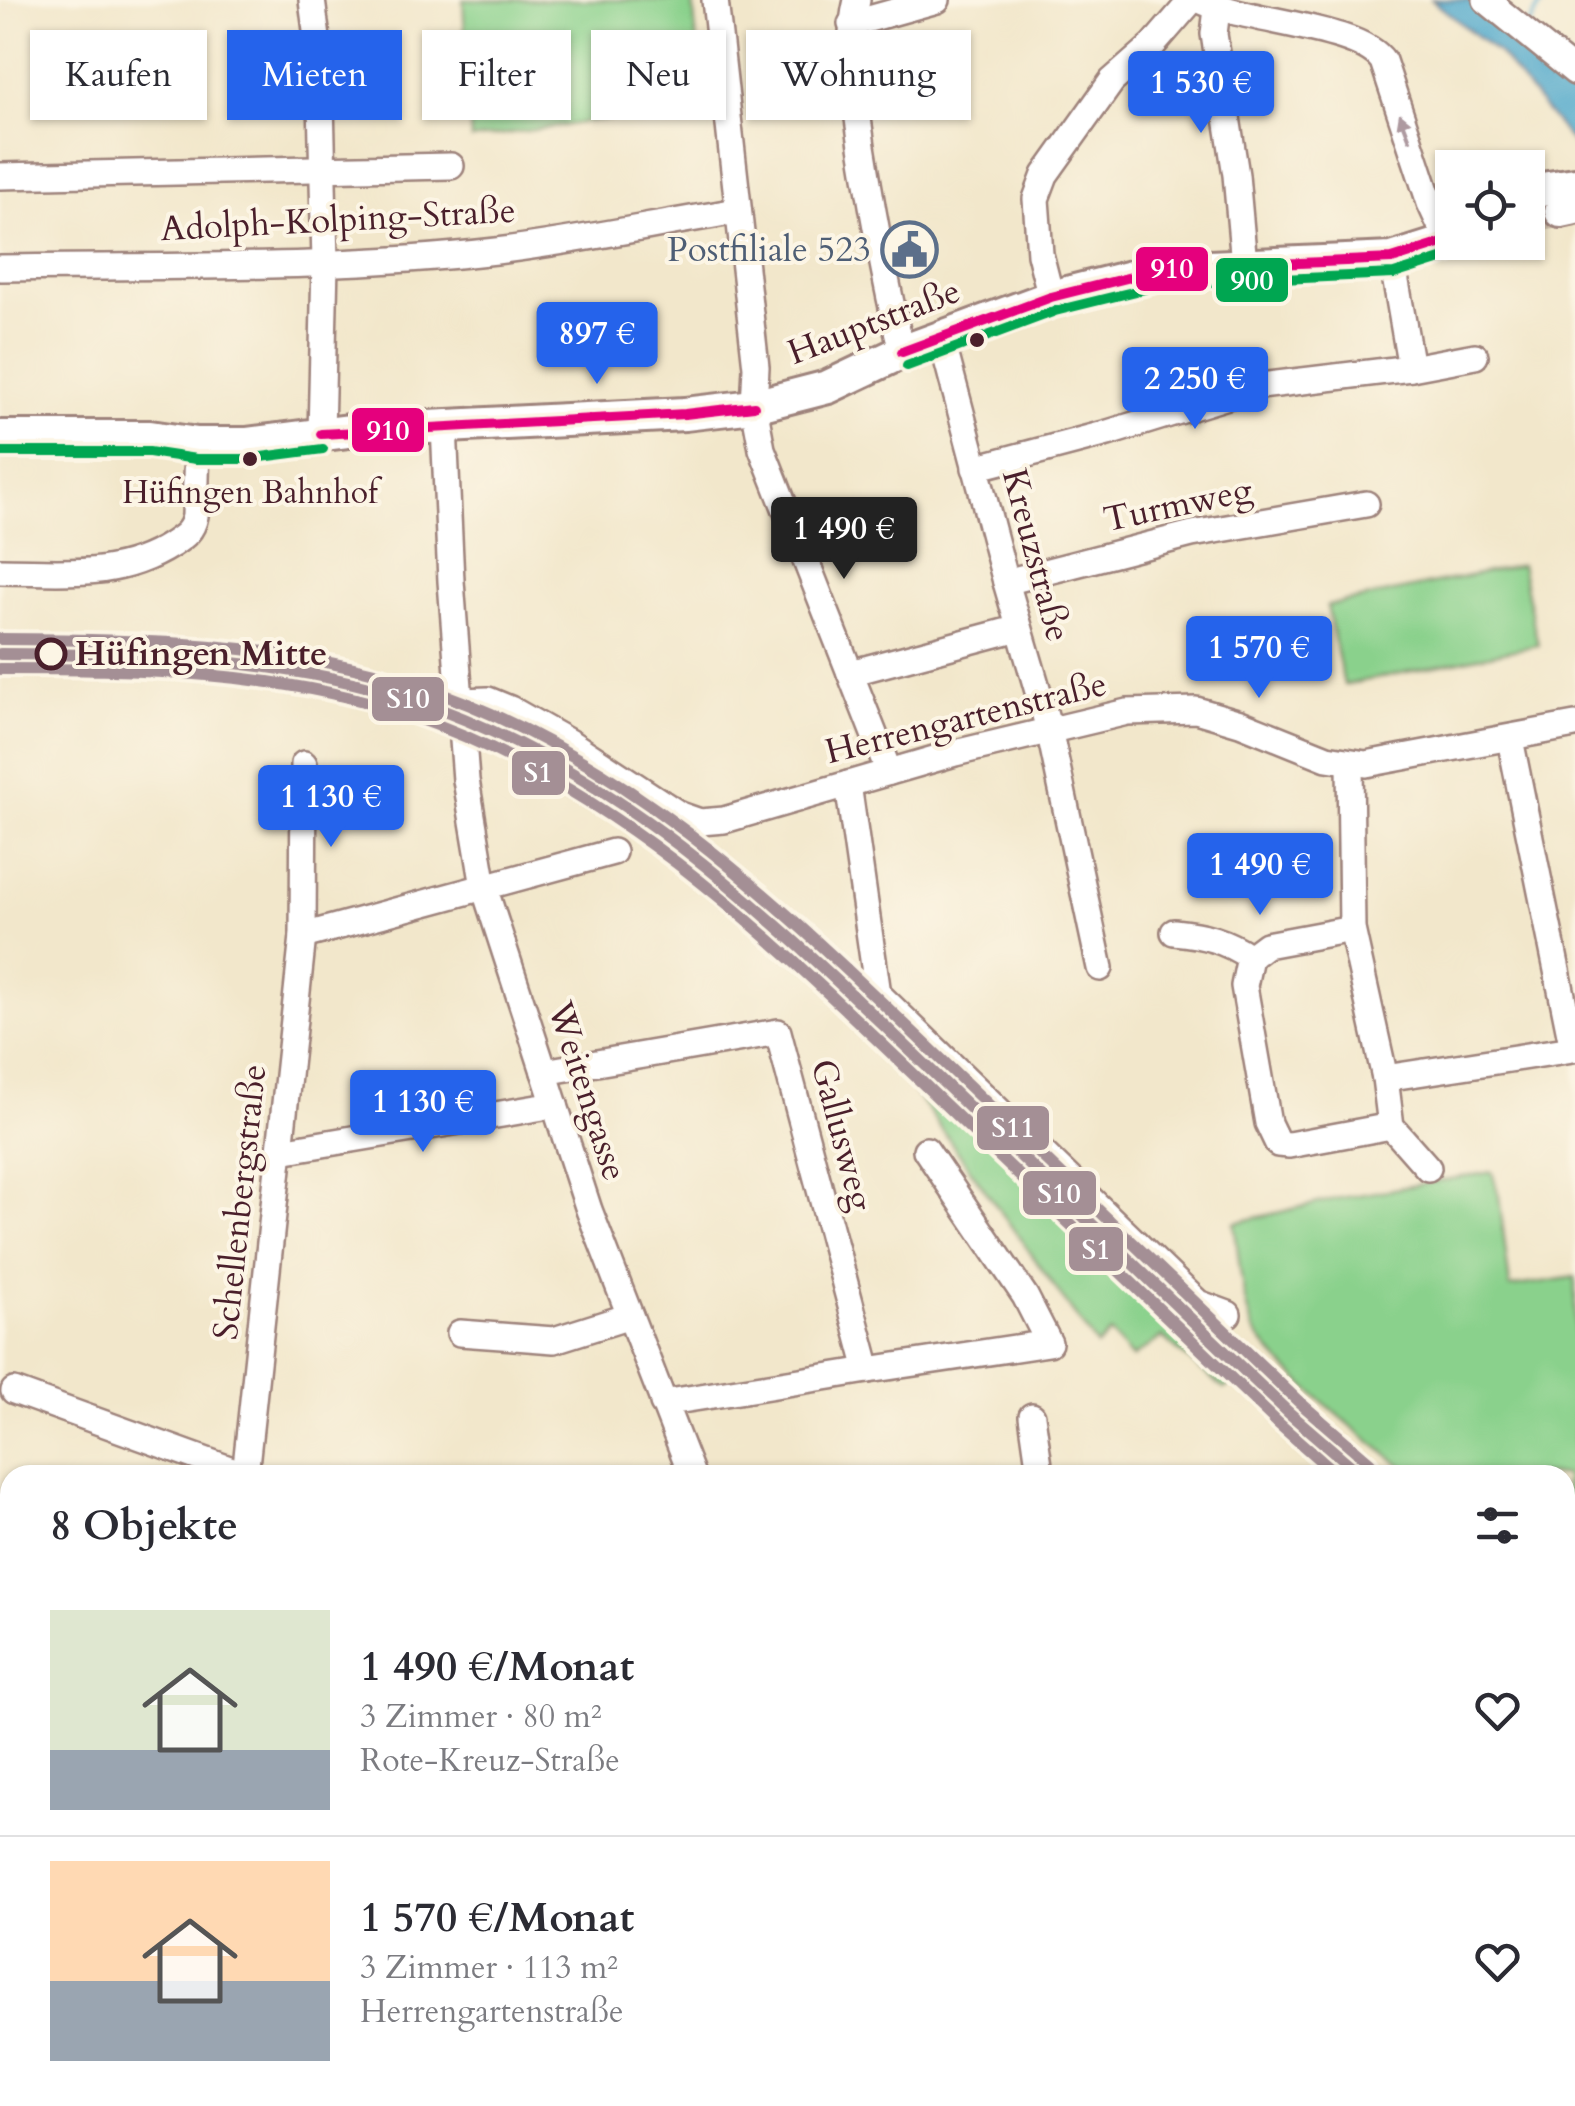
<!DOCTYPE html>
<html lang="de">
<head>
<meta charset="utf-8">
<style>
  :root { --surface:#fff; --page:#f7f7f7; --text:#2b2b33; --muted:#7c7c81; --line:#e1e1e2; --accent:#2563eb }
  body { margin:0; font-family:Cardo,serif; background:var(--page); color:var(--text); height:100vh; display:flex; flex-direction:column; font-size:38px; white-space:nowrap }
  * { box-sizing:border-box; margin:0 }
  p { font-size:32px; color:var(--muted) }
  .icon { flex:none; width:55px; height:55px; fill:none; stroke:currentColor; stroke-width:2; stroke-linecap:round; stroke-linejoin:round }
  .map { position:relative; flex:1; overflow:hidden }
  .sheet { position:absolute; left:0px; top:1465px; width:1575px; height:642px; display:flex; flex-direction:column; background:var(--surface); border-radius:30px 30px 0 0; box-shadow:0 2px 8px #0004 }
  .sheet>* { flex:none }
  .top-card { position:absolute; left:30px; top:30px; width:1000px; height:90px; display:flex; gap:20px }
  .buttons { position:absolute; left:1435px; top:150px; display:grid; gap:20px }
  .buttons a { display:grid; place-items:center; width:110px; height:110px; border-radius:0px; background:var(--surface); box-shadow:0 2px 8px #0004; font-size:50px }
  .price { position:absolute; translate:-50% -85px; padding:0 22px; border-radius:10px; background:var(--accent); color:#fff; font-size:32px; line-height:65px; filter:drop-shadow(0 2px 5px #0008) }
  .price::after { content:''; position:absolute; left:50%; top:60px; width:30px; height:22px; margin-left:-15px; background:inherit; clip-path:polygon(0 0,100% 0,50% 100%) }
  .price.on { background:#222; color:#fff }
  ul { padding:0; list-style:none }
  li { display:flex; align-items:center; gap:30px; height:250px; padding:0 50px }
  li+li { border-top:2px solid var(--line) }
  li span { display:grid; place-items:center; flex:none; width:280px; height:200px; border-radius:0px; color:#555 }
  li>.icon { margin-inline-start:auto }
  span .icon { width:120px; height:120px; fill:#fffc; stroke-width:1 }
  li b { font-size:42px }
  h2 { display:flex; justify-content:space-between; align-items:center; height:120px; padding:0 50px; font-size:42px }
  .pill { padding:0 35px; border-radius:0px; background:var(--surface); box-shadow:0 2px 8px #0004; font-size:35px; line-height:90px }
  .pill.on { background:var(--accent); color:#fff }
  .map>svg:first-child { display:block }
  .green { fill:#8ad18c; stroke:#6a785c; stroke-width:2.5 }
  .water { fill:#4da7cb; stroke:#4c637b; stroke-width:2.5 }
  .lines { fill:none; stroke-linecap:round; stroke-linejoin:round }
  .stream { stroke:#4da7cb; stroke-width:5 }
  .major-tunnel { stroke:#d0bfab; stroke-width:32; stroke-dasharray:32 16; stroke-linecap:butt }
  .minor-casing { stroke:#9e837b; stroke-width:30 }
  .major-casing { stroke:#9e837b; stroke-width:38 }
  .minor { stroke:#fff; stroke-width:25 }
  .major { stroke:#fff; stroke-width:32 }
  .bus-1-casing { stroke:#fcf5e5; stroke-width:18 }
  .bus-2-casing { stroke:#fcf5e5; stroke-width:18 }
  .bus-1 { stroke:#e5007d; stroke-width:10 }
  .bus-2 { stroke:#00a651; stroke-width:10 }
  .rail-1-casing { stroke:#fcf5e5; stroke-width:20 }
  .rail-2-casing { stroke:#fcf5e5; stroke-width:20 }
  .rail-3-casing { stroke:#fcf5e5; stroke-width:20 }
  .rail-1 { stroke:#a48f95; stroke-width:12 }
  .rail-2 { stroke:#a48f95; stroke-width:12 }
  .rail-3 { stroke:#a48f95; stroke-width:12 }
  .oneway { fill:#ae9aa0 }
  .bus-dot { fill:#4a1f2b; stroke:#fcf5e5; stroke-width:4 }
  .stop-dot { fill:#fcf5e5; stroke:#4a1f2b; stroke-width:5 }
  .labels { text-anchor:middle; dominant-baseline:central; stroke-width:8; stroke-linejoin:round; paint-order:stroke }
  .bus-label { font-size:32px; fill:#4a1f2b; stroke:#fcf5e5 }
  .street-label { font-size:35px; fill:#4a1f2b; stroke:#fcf5e5 }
  .service-label { font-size:35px; fill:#4e5e75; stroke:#fcf5e5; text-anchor:end }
  .stop-label { font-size:35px; font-weight:bold; fill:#4a1f2b; stroke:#fcf5e5; text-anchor:start }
  .line-badge { stroke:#fcf5e5; stroke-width:4 }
  .badge-label { font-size:28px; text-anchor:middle; font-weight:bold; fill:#fff }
</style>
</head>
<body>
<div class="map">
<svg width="1575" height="2106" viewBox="0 0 1575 2106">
  <rect width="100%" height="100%" fill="#fcf5e5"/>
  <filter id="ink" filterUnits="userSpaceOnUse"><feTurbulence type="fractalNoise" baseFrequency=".01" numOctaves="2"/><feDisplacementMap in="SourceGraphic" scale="20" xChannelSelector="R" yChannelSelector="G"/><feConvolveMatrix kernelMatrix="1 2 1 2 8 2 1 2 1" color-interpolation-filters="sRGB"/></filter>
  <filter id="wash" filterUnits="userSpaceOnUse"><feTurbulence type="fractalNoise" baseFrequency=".0048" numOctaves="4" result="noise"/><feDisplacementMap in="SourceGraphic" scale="40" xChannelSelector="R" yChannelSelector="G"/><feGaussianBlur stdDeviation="2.25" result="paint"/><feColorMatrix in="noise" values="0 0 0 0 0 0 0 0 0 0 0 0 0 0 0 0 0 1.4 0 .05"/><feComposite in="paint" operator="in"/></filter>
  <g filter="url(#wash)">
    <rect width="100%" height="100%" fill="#f2e7cb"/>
    <g class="green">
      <polygon points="463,0 693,0 702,106 471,139"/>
      <polygon points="1521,565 1538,645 1344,685 1327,606"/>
      <polygon points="861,1017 1240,1377 1224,1389 1162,1337 1132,1358 1110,1333 1097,1346"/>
      <path d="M1492 1172 1499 1196 1510 1287 1575 1277V1554L1565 1550V1475H1416C1383 1454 1262 1357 1251 1323 1241 1292 1239 1255 1234 1223L1335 1199Z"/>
      <polygon points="0,1609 10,1609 10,2098 878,2098 876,2106 0,2106"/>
      <polygon points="886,2098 1037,2098 1035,2106 884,2106"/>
    </g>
    <polygon class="water" points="1432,0 1467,0 1522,38 1575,90 1575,146 1499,54"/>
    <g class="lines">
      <g class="stream">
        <polyline points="1530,24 1543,0"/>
        <polyline points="1463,253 1503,245"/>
      </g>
    </g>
  </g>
  <g filter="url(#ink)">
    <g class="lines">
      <polyline class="major-tunnel" points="1528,218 1561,211"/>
      <defs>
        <g id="minor">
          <polyline points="312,0 320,61 325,263 321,434"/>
          <polyline points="715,0 756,367 754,406 762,449 889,772"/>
          <path d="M857 0C845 50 855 96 862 146 873 215 886 284 902 352"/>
          <path d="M1200 0C1244 22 1359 26 1383 61L1430 203 1448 242"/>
          <polyline points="1486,0 1575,72"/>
          <polyline points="1217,9 1214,34 1236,175 1244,264"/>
          <polyline points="851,24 937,0"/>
          <polyline points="0,176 451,166"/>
          <polyline points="1392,259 1411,368"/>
          <path d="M0 268C165 265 332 270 496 251 577 241 657 224 738 211"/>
          <polyline points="1051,297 1040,254 1036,199 1045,175 1112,81 1153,45 1192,0"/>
          <polyline points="941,337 1006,582 1049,729 1100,968"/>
          <polyline points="444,426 451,581 466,780 484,887 589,1210 692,1475"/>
          <polyline points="975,468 1108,433 1260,386 1411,368 1475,356"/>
          <path d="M0 571C62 571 116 580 171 545 183 537 192 532 195 516L197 444"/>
          <polyline points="1006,582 1192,534 1366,504"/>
          <polyline points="850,673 1019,628"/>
          <polyline points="460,701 488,700 510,709 572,744 680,815 700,822 724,820 955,753 1127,712 1196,710 1240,723 1327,758 1366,764 1575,725"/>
          <polyline points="1350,763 1352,929 1385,1078 1391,1126 1428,1168"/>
          <polyline points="848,784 878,994 1198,1303 1228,1314"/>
          <path d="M1174 932C1204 935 1225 940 1250 957L1266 945 1352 929"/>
          <polyline points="303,936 613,852"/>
          <polyline points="1250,957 1244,986 1268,1123 1278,1144 1289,1145 1391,1126"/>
          <polyline points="544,1072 778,1032 868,1370 663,1403"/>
          <polyline points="1385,1078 1573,1049 1510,739"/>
          <polyline points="281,1151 555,1105"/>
          <polyline points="460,1333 554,1340 630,1316"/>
          <polyline points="868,1370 1049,1343 1025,1296 926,1150"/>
          <polyline points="14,1391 246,1475"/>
          <polyline points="1032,1416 1039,1465 1043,1475"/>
          <polyline points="245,1475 303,936 304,764"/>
          <polyline points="0,1577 10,1577"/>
          <polyline points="1565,1978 1575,1983"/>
        </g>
        <g id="major">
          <polyline points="1528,191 1575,184"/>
          <polyline points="1561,211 1575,208"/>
          <polyline points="0,437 150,437 197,444 246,444 349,431 685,414 754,406 828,387 902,352 1051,297 1163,269 1392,259 1452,240"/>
        </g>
      </defs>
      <use href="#minor" class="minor-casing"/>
      <use href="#major" class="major-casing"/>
      <use href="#minor" class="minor"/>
      <use href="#major" class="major"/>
      <defs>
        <g id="bus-1">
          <polyline points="902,352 1051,297 1163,269 1392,259 1452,240"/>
          <polyline points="321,434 685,414 754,406"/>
        </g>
        <g id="bus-2">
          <polyline points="907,366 1055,311 1165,284 1394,274 1457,254"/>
          <polyline points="0,452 149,452 196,459 246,459 323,449"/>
        </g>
      </defs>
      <use href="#bus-1" class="bus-1-casing"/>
      <use href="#bus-2" class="bus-2-casing"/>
      <use href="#bus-1" class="bus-1"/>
      <use href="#bus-2" class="bus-2"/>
      <defs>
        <path id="rail-1" d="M0 654C137 654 278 656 410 699 623 768 780 926 938 1077 1055 1189 1171 1301 1288 1412L1361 1475"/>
        <path id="rail-2" d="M0 669C136 669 277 670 407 714 618 785 773 940 931 1091 1047 1201 1162 1313 1278 1423L1337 1475"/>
        <path id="rail-3" d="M0 639C139 639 279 642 413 684 627 752 787 912 946 1064 1064 1176 1180 1289 1298 1401L1370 1463"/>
      </defs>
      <use href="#rail-1" class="rail-1-casing"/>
      <use href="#rail-2" class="rail-2-casing"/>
      <use href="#rail-3" class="rail-3-casing"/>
      <use href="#rail-1" class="rail-1"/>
      <use href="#rail-2" class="rail-2"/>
      <use href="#rail-3" class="rail-3"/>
    </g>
    <defs><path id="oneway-solid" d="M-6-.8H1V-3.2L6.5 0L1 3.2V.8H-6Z" transform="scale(2.5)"/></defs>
    <use class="oneway" href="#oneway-solid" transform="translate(1405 127) rotate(-111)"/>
  </g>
  <defs>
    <symbol id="civic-ring" viewBox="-11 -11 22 22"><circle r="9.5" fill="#fcf5e5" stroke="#5c6f8a" stroke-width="1.5"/><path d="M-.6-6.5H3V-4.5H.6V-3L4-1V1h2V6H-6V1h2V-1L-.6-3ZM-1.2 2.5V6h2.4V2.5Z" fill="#5c6f8a"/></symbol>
  </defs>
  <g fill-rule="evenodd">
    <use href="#civic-ring" x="878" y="218" width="63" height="63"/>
  </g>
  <g class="bus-dot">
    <circle cx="977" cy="340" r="9"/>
    <circle cx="250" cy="459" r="9"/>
  </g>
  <circle class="stop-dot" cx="51" cy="654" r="14"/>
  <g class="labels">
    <g class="bus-label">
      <text x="250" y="493">Hüfingen Bahnhof</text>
    </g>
    <g class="street-label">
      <text transform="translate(338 220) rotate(-3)">Adolph-Kolping-Straße</text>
      <text transform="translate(874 322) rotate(-21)">Hauptstraße</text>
      <text transform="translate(1178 505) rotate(-12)">Turmweg</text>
      <text transform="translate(1036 555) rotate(75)">Kreuzstraße</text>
      <text transform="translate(966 718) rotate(-14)">Herrengartenstraße</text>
      <text transform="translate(587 1091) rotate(72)">Weitengasse</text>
      <text transform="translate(842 1135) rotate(75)">Gallusweg</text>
      <text transform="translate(240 1202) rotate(-84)">Schellenbergstraße</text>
    </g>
    <g class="service-label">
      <text x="871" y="250">Postfiliale 523</text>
    </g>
    <g class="stop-label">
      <text x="75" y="654">Hüfingen Mitte</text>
    </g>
  </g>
  <g class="line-badge">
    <rect x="1134" y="245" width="76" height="48" rx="10" fill="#e5007d"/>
    <rect x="1214" y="256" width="76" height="48" rx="10" fill="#00a651"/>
    <rect x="350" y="406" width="76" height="48" rx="10" fill="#e5007d"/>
    <rect x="370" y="675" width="76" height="48" rx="10" fill="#a48f95"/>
    <rect x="510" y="749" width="57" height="48" rx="10" fill="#a48f95"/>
    <rect x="975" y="1104" width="76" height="48" rx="10" fill="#a48f95"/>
    <rect x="1021" y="1169" width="77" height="48" rx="10" fill="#a48f95"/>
    <rect x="1067" y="1225" width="58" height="48" rx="10" fill="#a48f95"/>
  </g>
  <g class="badge-label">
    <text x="1172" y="278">910</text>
    <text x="1252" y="290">900</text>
    <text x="388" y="440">910</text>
    <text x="408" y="708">S10</text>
    <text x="538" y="782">S1</text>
    <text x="1013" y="1137">S11</text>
    <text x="1059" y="1203">S10</text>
    <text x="1096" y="1259">S1</text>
  </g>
</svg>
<div class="buttons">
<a><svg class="icon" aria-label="locate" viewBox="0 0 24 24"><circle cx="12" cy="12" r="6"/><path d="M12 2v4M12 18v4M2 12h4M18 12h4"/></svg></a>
</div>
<b class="price" style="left:1201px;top:136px">1 530 €</b>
<b class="price" style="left:597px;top:387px">897 €</b>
<b class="price" style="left:1195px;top:432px">2 250 €</b>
<b class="price on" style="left:844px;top:582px">1 490 €</b>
<b class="price" style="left:1259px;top:701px">1 570 €</b>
<b class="price" style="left:331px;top:850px">1 130 €</b>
<b class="price" style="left:1260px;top:918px">1 490 €</b>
<b class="price" style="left:423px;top:1155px">1 130 €</b>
<div class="top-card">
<a class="pill">Kaufen</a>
<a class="pill on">Mieten</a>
<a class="pill">Filter</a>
<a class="pill">Neu</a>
<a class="pill">Wohnung</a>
</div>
<section class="sheet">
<h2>8 Objekte<svg class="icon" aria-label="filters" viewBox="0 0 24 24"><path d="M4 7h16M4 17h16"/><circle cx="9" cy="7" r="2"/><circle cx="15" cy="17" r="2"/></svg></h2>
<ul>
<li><span style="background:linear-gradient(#dfe7d0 70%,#9aa5b1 0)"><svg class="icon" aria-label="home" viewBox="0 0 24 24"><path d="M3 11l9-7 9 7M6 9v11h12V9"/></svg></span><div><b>1 490 €/Monat</b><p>3 Zimmer · 80 m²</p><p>Rote-Kreuz-Straße</p></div><svg class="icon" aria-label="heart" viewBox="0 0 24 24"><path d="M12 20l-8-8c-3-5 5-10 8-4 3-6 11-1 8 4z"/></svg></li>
<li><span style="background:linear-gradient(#ffd9b3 60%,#9aa5b1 0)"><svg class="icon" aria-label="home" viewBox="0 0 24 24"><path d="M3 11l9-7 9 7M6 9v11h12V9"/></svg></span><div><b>1 570 €/Monat</b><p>3 Zimmer · 113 m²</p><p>Herrengartenstraße</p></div><svg class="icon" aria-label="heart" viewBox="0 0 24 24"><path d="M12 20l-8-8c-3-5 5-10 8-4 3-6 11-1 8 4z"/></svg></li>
</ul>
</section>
</div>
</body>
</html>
